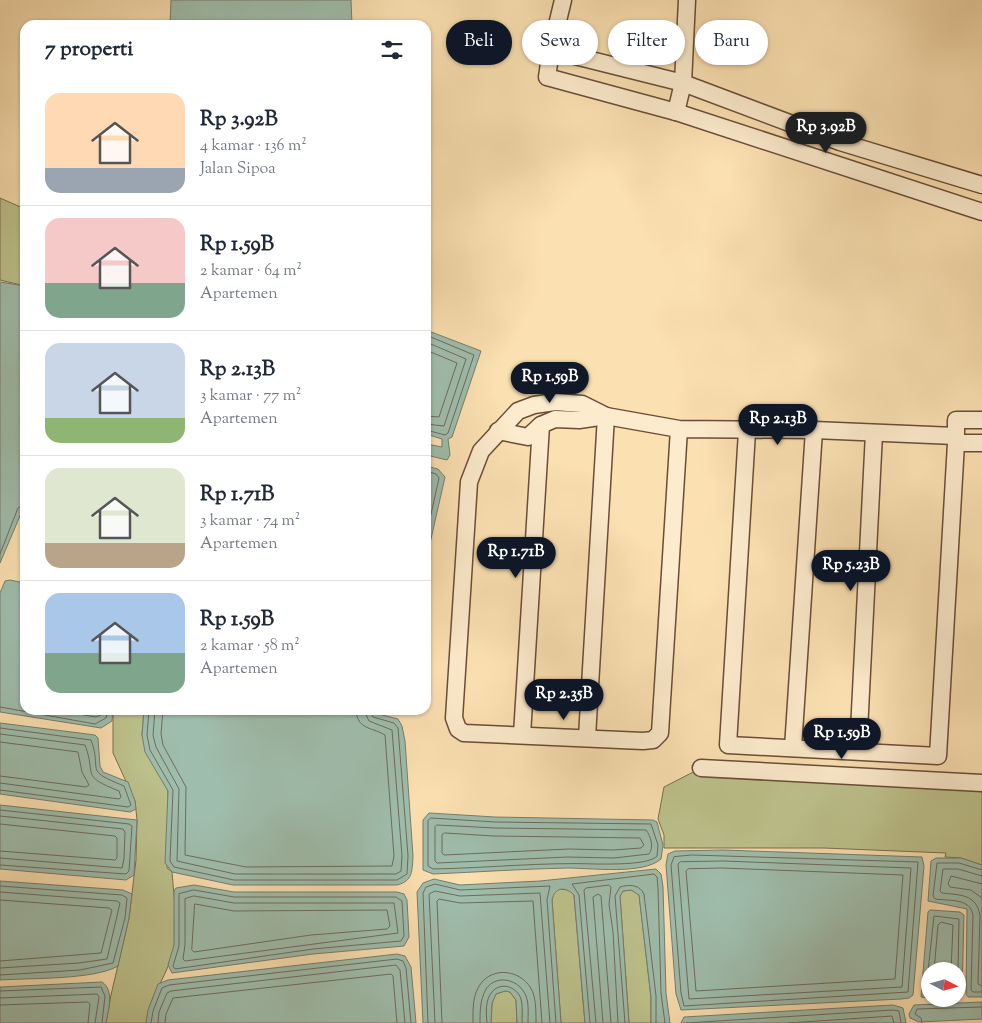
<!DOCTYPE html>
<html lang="id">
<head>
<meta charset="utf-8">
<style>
  :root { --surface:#fff; --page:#f6f6f7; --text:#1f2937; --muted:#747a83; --line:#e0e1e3; --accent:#111827 }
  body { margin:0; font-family:"Sorts Mill Goudy",serif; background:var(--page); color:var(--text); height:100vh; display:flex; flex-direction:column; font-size:19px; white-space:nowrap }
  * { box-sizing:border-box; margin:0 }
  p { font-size:16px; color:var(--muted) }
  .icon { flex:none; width:28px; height:28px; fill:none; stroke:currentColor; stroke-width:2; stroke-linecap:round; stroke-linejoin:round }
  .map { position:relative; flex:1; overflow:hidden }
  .side { position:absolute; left:20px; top:20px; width:411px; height:695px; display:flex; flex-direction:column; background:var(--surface); border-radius:15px; box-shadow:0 1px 4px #0004 }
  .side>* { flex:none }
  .hud { position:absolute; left:446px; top:20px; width:460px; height:45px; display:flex; gap:10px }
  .needle { width:32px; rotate:96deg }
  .tools { position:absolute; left:921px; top:962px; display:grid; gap:10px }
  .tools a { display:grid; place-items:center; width:45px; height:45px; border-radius:50%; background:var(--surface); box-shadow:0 1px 4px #0004; font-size:25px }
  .price { position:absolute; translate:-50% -42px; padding:0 11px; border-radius:18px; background:var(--accent); color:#fff; font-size:16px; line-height:32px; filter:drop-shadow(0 1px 2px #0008) }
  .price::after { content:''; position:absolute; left:50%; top:30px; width:15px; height:11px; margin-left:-8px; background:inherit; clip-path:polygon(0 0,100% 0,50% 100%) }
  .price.active { background:#222; color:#fff }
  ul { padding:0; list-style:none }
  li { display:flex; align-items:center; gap:15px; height:125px; padding:0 25px }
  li+li { border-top:1px solid var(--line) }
  li span { display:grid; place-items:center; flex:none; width:140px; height:100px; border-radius:15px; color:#555 }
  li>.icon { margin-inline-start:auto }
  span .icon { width:60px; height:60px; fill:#fffc; stroke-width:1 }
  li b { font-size:21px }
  h2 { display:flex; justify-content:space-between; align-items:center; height:60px; padding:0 25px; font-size:21px }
  .pill { padding:0 18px; border-radius:22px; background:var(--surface); box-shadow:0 1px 4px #0004; font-size:18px; line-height:45px }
  .pill.active { background:var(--accent); color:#fff }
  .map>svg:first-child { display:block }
  .green { fill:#bdc28c; stroke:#7a6f4e }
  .water { fill:#9fbdac; stroke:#767d6d }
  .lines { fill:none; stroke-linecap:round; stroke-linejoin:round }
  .shore { stroke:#6c6c5e; stroke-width:1 }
  .minor-casing { stroke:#694d38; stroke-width:19 }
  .minor { stroke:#fcebcc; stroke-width:16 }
</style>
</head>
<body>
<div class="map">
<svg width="982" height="1023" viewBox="0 0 982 1023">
  <rect width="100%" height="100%" fill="#fbe0b1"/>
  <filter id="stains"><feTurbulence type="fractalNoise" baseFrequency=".004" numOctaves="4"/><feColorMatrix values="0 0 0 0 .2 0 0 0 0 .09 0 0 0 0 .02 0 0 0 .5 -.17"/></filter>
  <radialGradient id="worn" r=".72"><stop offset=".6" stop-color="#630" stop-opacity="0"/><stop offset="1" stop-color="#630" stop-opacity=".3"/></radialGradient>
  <g class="green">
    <polygon points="0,198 25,209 25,286 0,280"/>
    <path d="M113 710H144L142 735 168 791 167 868 172 872C174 899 180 932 171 958 164 981 149 998 146 1023H106L111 995 129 918 136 860 137 820 135 801 113 753Z"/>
    <polygon points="701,768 982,783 982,865 961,858 945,857 946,853 824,848 664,848 664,835 658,819 664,787"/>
    <polygon points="558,889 569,890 574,895 585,1023 561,1023 552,900 553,893"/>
    <polygon points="631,890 639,894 651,997 651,1023 629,1023 620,896 623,891"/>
    <polygon points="505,991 510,992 516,1000 517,1023 491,1023 492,1003 496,994"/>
  </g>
  <g class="water">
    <polygon points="171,0 351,0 352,25 170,25"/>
    <polygon points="0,282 25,286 25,504 0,563"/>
    <polygon points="426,330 481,351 452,437 448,439 450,455 447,460 426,455 426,444 442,447 442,439 426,434"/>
    <polygon points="426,466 438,469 445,477 426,561"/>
    <polygon points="10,580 25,583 25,710 113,710 112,721 101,728 0,712 0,593 5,581"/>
    <path d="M144 710H363L398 719 402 726 405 741 413 856C412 871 413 881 397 885H233L172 872 165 863 168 791 145 752 142 735Z"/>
    <polygon points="0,723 95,735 98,738 100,766 103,772 128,782 135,801 136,809 130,812 0,794"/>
    <polygon points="0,805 137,820 134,875 126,880 0,869"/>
    <path d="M429 813 495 817 653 820 657 822 663 845 661 859C643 875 591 868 567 868 522 869 478 872 433 874L423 870V820Z"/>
    <polygon points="723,850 922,857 924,866 913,995 909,998 901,999 681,1010 676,994 666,865 668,854 675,851"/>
    <polygon points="936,858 961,858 982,865 982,997 968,997 966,994 967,909 928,901 931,861"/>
    <path d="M656 869 661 874 663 887 666 993 670 1023H651V997L639 895 631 890 623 891 620 896 629 1023H585L574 895C565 886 555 887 552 900L561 1023H517L516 1000 510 992 505 991 496 994 492 1003 491 1023H423L417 892 423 883 434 879 460 885 540 881Z"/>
    <path d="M0 881 123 890 132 894 129 918 118 966C94 980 29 978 0 980Z"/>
    <polygon points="194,885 234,892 397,892 404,894 407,900 409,937 404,946 313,954 172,973 168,965 174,945 174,891 176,888"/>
    <polygon points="930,910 960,912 964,915 962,995 958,997 958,971 930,971 930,998 921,997 928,912"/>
    <polygon points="397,954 405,956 411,967 416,1023 146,1023 148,1010 158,984 168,980"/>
    <path d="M102 982C115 991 108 1010 106 1023H0V987Z"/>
    <polygon points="982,1002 982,1019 919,1022 910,1018 909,1014 914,1005"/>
    <polygon points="893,1005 903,1008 906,1023 681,1023 684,1017"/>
  </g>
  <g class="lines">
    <g class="shore">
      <polyline points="426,335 474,355 448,433 445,435 426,430"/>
      <polyline points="426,342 466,359 444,426 426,424"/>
      <polyline points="426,350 457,363 439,417 426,416"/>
      <polyline points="426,471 436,474 439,478 426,537"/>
      <polyline points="0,554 18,508 25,504"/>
      <polyline points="0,707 95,724 106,718 108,710"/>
      <polyline points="55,710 96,717 101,715 102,710"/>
      <polyline points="149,710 147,735 150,750 173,790 170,861 174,867 234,880 397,880 407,874 408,856 398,728 394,723 373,717 370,710"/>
      <polyline points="155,710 153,735 156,747 179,789 177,861 235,874 396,874 401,871 402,856 392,730 369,721 364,710"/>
      <path d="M163 710 161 734 163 745 186 787 185 855 246 867 392 866 394 856 385 735C372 727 357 730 356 710"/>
      <path d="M0 728 91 740C103 772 82 769 124 786L131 805 128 807 0 790"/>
      <path d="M0 734 85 745C97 776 79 775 119 791L121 797 119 799 0 783"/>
      <polyline points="0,742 78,752 82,772 89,785 86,787 0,776"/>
      <polyline points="0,810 129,824 132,826 129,871 126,874 0,865"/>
      <polyline points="0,816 123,829 125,832 124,859 122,868 0,858"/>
      <path d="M431 818 495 822 651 824 658 845 657 856C649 865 610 864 597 864 543 862 488 868 433 869L428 866V821Z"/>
      <polyline points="0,824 115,836 117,838 117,858 115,860 0,851"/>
      <path d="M437 825 495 828 646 830C651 836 654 848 649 854L614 858 568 857 437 863 435 861V827Z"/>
      <polygon points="445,833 494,836 640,838 644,845 641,848 613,850 568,849 444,855 442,853 442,835"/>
      <polygon points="692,855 918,862 908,992 684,1006 681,993 671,865 674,857"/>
      <polygon points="723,861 911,868 902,987 689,999 678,864 680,862"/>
      <polygon points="722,868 903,875 895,979 696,991 686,871 688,869"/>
      <path d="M982 870 959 863H937L933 896 935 899C950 901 970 898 973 915L971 990 973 992H982"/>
      <path d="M982 876 958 869H943L940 891 942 893C960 895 976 894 980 915L978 984 982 986"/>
      <polyline points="982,884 951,876 948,884 950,887 971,890 982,898"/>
      <polyline points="0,886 122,895 127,898 125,918 113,963 80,970 0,975"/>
      <polygon points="194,890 234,897 396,897 402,901 404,936 401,941 313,949 175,969 173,966 179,946 179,894"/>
      <polyline points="0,892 117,901 120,903 107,959 79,963 0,968"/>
      <polygon points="194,896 234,903 394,903 398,933 185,961 183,959 185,945 185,899"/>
      <polyline points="0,900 109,908 112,910 101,953 0,961"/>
      <polygon points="195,904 234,911 387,910 390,926 387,929 311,935 194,952 192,950"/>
      <polyline points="934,971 938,925 941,922 953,925 951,971"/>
      <polyline points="0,991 101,987 105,996 102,1023"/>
      <polyline points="930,993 926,990 934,916 959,919 958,971"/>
      <polyline points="0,998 97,994 99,997 95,1023"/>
      <polyline points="0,1005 88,1002 90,1004 88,1023"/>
      <polyline points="151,1023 153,1011 162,988 169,985 397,959 403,961 406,968 411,1023"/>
      <polyline points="158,1023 159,1012 167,993 171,991 396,965 400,970 405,1023"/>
      <polyline points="165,1023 166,1014 173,998 391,974 393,976 397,1023"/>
      <polyline points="428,1023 423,893 426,887 435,884 460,890 550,886 547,900 556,1023"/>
      <polyline points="435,1023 429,894 435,891 460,896 540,893 550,1023"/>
      <polyline points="442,1023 437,901 439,899 460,903 533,901 542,1023"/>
      <path d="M473 1023C473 1009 472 994 482 982 498 964 528 973 534 996 536 1004 536 1014 536 1023"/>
      <path d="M480 1023C480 1011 480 1000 486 989 497 973 520 980 526 996 529 1003 528 1015 528 1023"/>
      <path d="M487 1023C486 1013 485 1000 492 992 501 981 517 987 521 999 523 1006 522 1016 522 1023"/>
      <polyline points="590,1023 579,895 572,884 654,874 657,877 658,888 661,993 665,1023"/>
      <polyline points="596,1023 584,890 586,888 609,885 611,887 609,904 613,932 618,1023"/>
      <polyline points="603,1023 593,897 598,894 601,896 611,1023"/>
      <path d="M625 1023 615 896 620 887C630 884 640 885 644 894L656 996V1023"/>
      <polyline points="686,1023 893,1010 899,1011 901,1023"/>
      <polyline points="788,1023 892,1016 894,1023"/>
      <polyline points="922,1023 921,1018 915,1014 917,1009 982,1007"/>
    </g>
    <defs>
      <g id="minor">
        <polyline points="563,0 551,50 547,77 676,112 982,212"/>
        <polyline points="551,50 683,83 840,142 982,185"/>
        <polyline points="676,112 683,83 687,0"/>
        <polyline points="982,420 956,420 956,443 982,443"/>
        <polyline points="679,429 660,733 653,740 643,741 464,733 458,729 454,718 469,482 481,451 518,411 534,405 555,402 582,404 606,416 679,429 814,430 955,436"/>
        <polyline points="498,431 528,437 541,425 555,419 579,420 606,416"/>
        <polyline points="747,431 728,745 938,756 956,443"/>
        <polyline points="522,735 541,425"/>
        <polyline points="587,737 606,416"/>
        <polyline points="793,748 814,430"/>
        <polyline points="858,751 874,433"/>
        <polyline points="701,768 982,783"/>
      </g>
    </defs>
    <use href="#minor" class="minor-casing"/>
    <use href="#minor" class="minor"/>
  </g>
  <rect width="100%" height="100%" filter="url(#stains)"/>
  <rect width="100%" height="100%" fill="url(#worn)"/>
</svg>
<div class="tools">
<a><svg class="needle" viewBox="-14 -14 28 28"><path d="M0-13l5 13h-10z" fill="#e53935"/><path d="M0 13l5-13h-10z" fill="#747a83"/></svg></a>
</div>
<b class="price active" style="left:826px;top:154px">Rp 3.92B</b>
<b class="price" style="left:550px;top:404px">Rp 1.59B</b>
<b class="price" style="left:778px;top:446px">Rp 2.13B</b>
<b class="price" style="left:516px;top:579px">Rp 1.71B</b>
<b class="price" style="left:851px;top:592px">Rp 5.23B</b>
<b class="price" style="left:564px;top:721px">Rp 2.35B</b>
<b class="price" style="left:842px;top:760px">Rp 1.59B</b>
<div class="hud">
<a class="pill active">Beli</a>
<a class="pill">Sewa</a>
<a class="pill">Filter</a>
<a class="pill">Baru</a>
</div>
<section class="side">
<h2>7 properti<svg class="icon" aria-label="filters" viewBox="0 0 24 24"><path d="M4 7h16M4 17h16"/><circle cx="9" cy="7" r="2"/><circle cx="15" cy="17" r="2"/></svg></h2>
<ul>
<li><span style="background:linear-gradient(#ffd9b3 75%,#9aa5b1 0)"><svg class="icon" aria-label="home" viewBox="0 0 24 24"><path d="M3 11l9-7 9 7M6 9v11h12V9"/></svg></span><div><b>Rp 3.92B</b><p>4 kamar · 136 m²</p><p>Jalan Sipoa</p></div></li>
<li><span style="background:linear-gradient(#f6c9c9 65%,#7fa58c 0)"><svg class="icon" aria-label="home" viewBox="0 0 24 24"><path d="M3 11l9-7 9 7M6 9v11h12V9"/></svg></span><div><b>Rp 1.59B</b><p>2 kamar · 64 m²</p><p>Apartemen</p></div></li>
<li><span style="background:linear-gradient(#c9d6e8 75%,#8fb573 0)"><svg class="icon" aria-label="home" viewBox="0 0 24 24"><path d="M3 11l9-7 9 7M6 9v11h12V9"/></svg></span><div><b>Rp 2.13B</b><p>3 kamar · 77 m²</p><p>Apartemen</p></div></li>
<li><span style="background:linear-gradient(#dfe7d0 75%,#b9a48a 0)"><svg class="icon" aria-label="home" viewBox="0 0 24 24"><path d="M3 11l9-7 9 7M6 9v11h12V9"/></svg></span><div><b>Rp 1.71B</b><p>3 kamar · 74 m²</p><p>Apartemen</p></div></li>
<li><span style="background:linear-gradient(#a9c7e8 60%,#7fa58c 0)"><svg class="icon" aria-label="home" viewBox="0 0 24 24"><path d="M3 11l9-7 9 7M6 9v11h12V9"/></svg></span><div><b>Rp 1.59B</b><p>2 kamar · 58 m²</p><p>Apartemen</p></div></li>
</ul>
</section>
</div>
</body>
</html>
